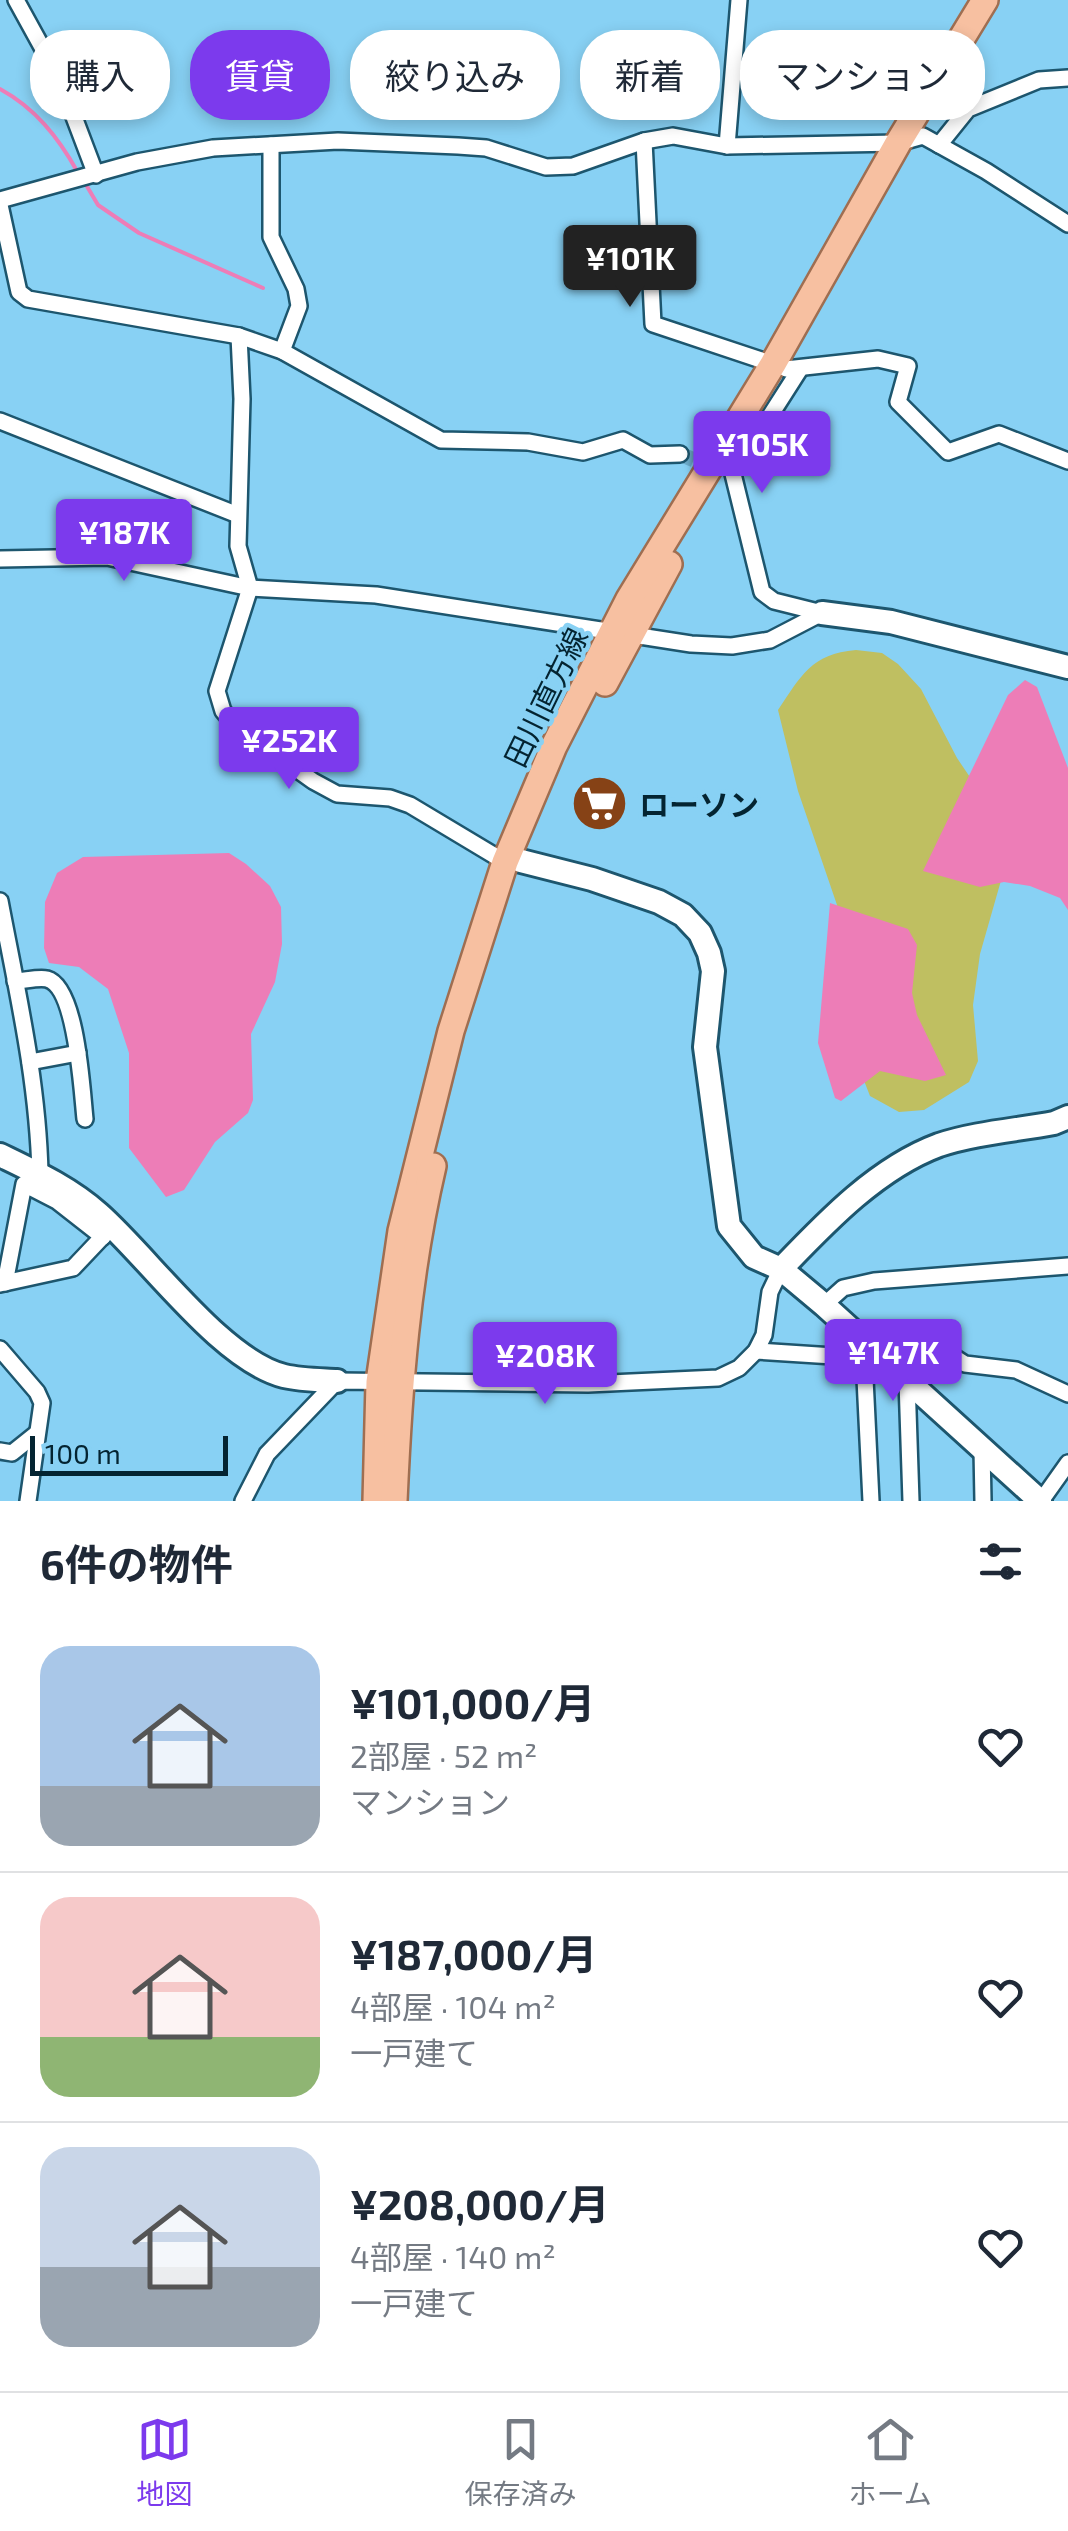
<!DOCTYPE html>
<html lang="ja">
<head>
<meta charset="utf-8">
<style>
  :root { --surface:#fff; --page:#f6f6f7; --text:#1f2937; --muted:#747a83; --line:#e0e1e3; --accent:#7c3aed }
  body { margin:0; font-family:"Exo 2","Noto Sans JP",sans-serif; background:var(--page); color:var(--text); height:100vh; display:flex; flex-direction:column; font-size:38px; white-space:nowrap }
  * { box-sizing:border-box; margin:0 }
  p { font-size:32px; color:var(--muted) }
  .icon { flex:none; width:55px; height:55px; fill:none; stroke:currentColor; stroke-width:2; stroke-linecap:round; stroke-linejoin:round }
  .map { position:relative; height:1501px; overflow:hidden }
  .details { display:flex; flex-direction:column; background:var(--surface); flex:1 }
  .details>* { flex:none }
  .banner { position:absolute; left:30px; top:30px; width:1010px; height:90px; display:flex; gap:20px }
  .scale { position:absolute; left:30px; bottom:25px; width:198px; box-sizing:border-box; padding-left:10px; border:5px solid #042431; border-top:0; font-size:28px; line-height:35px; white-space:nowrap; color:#042431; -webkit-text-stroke:8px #88d1f4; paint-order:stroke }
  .price { position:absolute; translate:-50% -85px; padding:0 22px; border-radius:10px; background:var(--accent); color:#fff; font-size:32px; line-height:65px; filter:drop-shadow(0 2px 5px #0008) }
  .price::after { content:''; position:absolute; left:50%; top:60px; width:30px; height:22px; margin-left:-15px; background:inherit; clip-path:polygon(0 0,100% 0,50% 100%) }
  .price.selected { background:#222; color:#fff }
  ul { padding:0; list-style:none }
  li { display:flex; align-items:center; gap:30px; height:250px; padding:0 40px }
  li+li { border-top:2px solid var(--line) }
  li span { display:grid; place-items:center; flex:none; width:280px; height:200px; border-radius:30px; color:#555 }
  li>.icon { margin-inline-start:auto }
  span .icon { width:120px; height:120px; fill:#fffc; stroke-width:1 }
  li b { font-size:42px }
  h2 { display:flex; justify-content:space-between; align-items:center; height:120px; padding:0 40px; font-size:42px }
  .chip { padding:0 35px; border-radius:40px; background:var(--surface); box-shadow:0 5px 15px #0003; font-size:35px; line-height:90px }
  .chip.selected { background:var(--accent); color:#fff }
  .dock { display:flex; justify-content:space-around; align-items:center; height:140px; border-top:2px solid var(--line); background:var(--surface); font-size:28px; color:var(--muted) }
  .dock a { display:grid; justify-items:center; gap:5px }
  .dock .selected { color:var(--accent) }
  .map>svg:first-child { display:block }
  .green { fill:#bfbf61 }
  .water { fill:#ed7db7 }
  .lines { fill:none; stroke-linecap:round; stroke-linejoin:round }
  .stream { stroke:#ed7db7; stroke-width:4 }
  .street-tunnel { stroke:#6eaecd; stroke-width:15; stroke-dasharray:15 8; stroke-linecap:butt }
  .street-casing { stroke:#1d566e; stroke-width:20 }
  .secondary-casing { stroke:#1d566e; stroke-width:28 }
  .primary-casing { stroke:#9f6e51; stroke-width:30 }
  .street { stroke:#fff; stroke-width:15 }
  .secondary { stroke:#fff; stroke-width:22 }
  .primary { stroke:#f7c0a1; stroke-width:25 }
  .labels { text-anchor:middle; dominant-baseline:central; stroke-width:9; stroke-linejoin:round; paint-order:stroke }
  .street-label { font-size:30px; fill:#042431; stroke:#88d1f4 }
  .poi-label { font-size:30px; font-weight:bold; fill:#042431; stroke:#88d1f4; text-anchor:start }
</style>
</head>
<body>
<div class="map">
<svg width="1068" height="1501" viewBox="0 0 1068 1501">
  <rect width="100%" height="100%" fill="#88d1f4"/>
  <path class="green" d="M856 650 882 653 898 664 921 689 957 758 982 795 1002 877 980 954 973 1005 978 1061 969 1082 924 1110 899 1112 870 1096 863 1078 837 905 798 791 778 710C801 676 811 654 856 650Z"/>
  <g class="water">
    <polygon points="1025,680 1037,687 1068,768 1068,910 1060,898 1030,886 1004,882 980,887 923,871 1008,695"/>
    <polygon points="229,853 246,864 270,886 281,907 282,944 275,982 251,1034 253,1100 248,1113 215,1142 184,1190 166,1197 129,1148 129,1053 108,989 79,967 49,963 44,948 45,902 57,873 83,857"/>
    <polygon points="830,903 908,929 917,945 912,993 917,1015 946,1075 925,1081 880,1071 841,1101 835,1098 818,1043"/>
  </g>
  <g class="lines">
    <g class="stream">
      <path d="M0 89C35 108 58 137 77 171"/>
      <polyline points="85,183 98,205 139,233 263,288"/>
    </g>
    <polyline class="street-tunnel" points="680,454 717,470"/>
    <defs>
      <g id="street">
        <polyline points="16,0 60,80 96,175"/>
        <polyline points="644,141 653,324 773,364"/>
        <polyline points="271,145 271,237 296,289 299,306 282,351"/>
        <polyline points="939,145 968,109 1039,80 1068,78"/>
        <polyline points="727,146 739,0"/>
        <polyline points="0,200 137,162 213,148 338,141 458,146 486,148 546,167 573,166 644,141 673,136 727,146 898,143 923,136 986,171 1068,224"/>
        <polyline points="0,205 19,292 28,299 239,336 282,351 441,440 528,442 583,452 623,440 650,455 680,454"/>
        <polyline points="239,336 242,399 238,546 250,588 217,691 223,711 235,725 313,781 337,794 390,798 410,805 505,862 512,862"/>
        <polyline points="786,369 878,359 908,366 898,402 948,452 999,434 1068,461"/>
        <polyline points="800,369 733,474 762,592 774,601 822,613"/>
        <polyline points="0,421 238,515"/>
        <polyline points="0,559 107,557 250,588 376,595 691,644 732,646 770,640 822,613"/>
        <path d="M0 901C17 991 38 1081 40 1174"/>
        <path d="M15 981C24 981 38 977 47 979 77 987 82 1092 85 1119"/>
        <polyline points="30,1062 78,1053"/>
        <polyline points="5,1283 24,1184 57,1201 103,1237"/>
        <polyline points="0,1284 73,1268 108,1231"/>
        <polyline points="824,1305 843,1288 874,1281 1068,1266"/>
        <polyline points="0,1349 37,1392 42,1403 28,1501"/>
        <polyline points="756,1351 864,1358 875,1353 940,1348 965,1364 1016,1370 1068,1394"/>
        <polyline points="864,1358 871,1501"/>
        <polyline points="907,1381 911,1501"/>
        <polyline points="982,1449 983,1501"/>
        <polyline points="0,1451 12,1453 37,1433"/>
        <polyline points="243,1501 267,1454 337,1381 588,1384 718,1378 739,1368 756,1351 764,1335 770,1292 781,1269"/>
        <polyline points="1041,1501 1068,1463"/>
      </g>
      <g id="secondary">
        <polyline points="822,613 891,622 1068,667"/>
        <polyline points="521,861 592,879 659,902 683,915 700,933 709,953 713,971 705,1047 729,1226 754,1257 781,1269 824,1305 1040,1501"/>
        <path d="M0 1155C35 1172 70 1188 99 1214 149 1258 221 1360 284 1376 301 1380 320 1380 337 1381"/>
        <path d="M781 1269C826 1222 877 1168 939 1145 975 1133 1017 1130 1054 1123L1068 1117"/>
      </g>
      <g id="primary">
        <polyline points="605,683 669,564"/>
        <polyline points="376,1501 379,1382 401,1231 451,1031 505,862 554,746 629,599 773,364 898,143 985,0"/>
        <path d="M394 1501C399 1388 407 1277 433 1166"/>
      </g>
    </defs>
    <use href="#street" class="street-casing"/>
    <use href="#secondary" class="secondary-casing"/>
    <use href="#primary" class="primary-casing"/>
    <use href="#street" class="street"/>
    <use href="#secondary" class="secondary"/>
    <use href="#primary" class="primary"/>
  </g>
  <defs>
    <symbol id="supermarket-disc" viewBox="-11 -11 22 22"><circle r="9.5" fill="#864216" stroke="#88d1f4"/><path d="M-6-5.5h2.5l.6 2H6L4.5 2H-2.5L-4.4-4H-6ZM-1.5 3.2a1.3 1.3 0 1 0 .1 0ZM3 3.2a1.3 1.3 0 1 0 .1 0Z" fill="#fff"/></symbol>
  </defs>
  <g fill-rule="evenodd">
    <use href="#supermarket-disc" x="568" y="772" width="63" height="63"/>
  </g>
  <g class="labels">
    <g class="street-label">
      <text transform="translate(545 697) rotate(-64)">田川直方線</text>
    </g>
    <g class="poi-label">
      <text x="639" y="804">ローソン</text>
    </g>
  </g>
</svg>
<div class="scale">100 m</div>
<b class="price selected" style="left:630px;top:310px">¥101K</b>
<b class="price" style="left:762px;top:496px">¥105K</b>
<b class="price" style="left:124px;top:584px">¥187K</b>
<b class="price" style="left:289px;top:792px">¥252K</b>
<b class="price" style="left:893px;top:1404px">¥147K</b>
<b class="price" style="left:545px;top:1407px">¥208K</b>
<div class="banner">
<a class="chip">購入</a>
<a class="chip selected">賃貸</a>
<a class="chip">絞り込み</a>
<a class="chip">新着</a>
<a class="chip">マンション</a>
</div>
</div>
<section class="details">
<h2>6件の物件<svg class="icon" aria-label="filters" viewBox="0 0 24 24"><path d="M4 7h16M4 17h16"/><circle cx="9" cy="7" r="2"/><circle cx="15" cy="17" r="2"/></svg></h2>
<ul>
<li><span style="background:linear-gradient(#a9c7e8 70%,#9aa5b1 0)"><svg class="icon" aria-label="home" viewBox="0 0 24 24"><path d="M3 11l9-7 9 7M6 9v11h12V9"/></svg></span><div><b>¥101,000/月</b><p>2部屋 · 52 m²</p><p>マンション</p></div><svg class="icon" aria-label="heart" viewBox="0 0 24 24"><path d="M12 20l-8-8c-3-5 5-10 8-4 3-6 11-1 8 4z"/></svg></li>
<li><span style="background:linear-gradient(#f6c9c9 70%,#8fb573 0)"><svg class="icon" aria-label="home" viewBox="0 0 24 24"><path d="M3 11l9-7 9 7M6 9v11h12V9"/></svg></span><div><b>¥187,000/月</b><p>4部屋 · 104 m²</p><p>一戸建て</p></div><svg class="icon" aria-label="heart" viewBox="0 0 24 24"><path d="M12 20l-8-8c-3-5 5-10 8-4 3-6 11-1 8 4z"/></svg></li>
<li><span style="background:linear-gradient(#c9d6e8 60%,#9aa5b1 0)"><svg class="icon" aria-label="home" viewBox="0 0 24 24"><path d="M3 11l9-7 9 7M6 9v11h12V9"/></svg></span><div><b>¥208,000/月</b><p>4部屋 · 140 m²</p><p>一戸建て</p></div><svg class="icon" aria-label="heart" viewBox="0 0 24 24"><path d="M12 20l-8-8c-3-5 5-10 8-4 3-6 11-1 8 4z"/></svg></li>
</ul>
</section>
<nav class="dock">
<a class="selected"><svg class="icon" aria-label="map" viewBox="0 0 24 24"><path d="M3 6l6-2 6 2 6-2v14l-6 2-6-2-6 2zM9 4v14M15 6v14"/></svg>地図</a>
<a><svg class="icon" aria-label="saved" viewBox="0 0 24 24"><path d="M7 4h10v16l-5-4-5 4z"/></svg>保存済み</a>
<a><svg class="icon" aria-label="home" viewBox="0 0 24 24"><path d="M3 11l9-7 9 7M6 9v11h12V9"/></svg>ホーム</a>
</nav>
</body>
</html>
